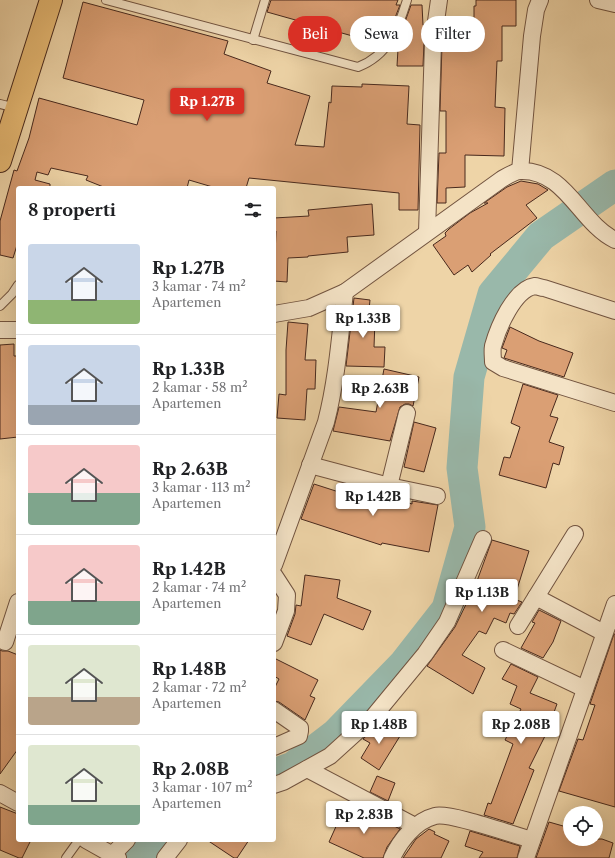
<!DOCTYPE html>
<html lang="id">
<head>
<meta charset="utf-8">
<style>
  :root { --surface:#fff; --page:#f6f6f6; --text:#202124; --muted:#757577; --line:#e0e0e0; --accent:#d93025 }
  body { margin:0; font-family:"Libre Caslon Text",serif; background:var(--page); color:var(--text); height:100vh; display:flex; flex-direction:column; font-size:15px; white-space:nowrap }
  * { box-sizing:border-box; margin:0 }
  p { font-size:13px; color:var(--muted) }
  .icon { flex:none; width:22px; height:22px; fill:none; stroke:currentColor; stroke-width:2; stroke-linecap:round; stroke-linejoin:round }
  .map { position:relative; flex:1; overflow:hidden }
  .drawer { position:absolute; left:16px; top:186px; width:260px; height:656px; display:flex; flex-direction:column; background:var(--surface); border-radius:4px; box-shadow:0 4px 16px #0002 }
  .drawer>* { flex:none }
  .banner { position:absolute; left:288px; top:16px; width:267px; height:36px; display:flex; gap:8px }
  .tools { position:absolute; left:563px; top:806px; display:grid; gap:8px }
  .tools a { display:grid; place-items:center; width:40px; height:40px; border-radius:50%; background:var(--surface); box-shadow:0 4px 16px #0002; font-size:20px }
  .price { position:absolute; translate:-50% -34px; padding:0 9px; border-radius:4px; background:#fff; color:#222; font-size:13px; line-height:26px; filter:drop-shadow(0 1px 2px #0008) }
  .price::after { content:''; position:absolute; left:50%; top:24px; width:12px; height:9px; margin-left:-6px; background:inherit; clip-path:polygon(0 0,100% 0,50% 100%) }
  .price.active { background:var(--accent); color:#fff }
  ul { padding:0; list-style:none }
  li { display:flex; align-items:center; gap:12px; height:100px; padding:0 12px }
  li+li { border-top:1px solid var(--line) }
  li span { display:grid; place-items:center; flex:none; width:112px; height:80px; border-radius:4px; color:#555 }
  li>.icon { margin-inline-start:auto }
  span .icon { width:48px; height:48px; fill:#fffc; stroke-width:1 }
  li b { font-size:17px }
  h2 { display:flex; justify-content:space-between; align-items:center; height:48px; padding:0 12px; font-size:17px }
  .pill { padding:0 14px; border-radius:18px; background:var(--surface); box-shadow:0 4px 16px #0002; font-size:14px; line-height:36px }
  .pill.active { background:var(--accent); color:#fff }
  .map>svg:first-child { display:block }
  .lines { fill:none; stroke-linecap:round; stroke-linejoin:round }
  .river { stroke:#99b8aa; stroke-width:31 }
  .building { fill:#da9f74; stroke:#48291d }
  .service-casing { stroke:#725440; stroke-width:10 }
  .minor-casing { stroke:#725440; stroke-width:18 }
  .primary-casing { stroke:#48291d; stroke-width:24 }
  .service { stroke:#f4e3c6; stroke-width:8 }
  .minor { stroke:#f4e3c6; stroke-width:16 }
  .primary { stroke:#e7ba74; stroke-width:22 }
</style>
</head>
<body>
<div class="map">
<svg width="615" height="858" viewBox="0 0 615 858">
  <rect width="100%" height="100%" fill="#eed4a7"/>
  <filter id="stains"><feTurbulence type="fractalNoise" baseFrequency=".005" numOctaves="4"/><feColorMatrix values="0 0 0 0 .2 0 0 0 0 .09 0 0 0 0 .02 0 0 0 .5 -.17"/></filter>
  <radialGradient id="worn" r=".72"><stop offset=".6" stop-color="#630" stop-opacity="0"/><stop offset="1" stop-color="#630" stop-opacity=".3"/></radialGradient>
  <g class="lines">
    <g class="river">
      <polyline points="274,774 293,767 336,734 404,664 447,609 470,527 462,468 469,377 493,294 541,236 615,185"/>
      <polyline points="136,858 152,840"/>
    </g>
  </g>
  <g class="building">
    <polygon points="271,0 398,0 396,5 400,5 391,28 381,44 267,12"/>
    <polygon points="476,0 516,0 516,26 502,26 502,61 497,61 495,107 505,108 504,156 465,155 465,187 446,188 446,203 437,203 439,153 446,153 446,111 440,111 442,44 445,24 474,24 474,6 476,6"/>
    <polygon points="83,2 228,41 224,54 271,71 267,83 310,96 295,145 324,147 329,102 331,103 332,86 362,87 362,84 409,86 407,124 420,125 418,210 399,210 399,193 249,178 246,188 216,188 189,180 187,188 106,188 86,180 88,176 51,168 48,175 37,172 35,180 50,184 50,188 18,188 18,242 13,258 0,255 0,221 14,170 17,171 29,138 39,98 137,125 144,100 63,78"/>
    <polygon points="411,5 422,5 423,25 426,25 424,43 423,66 397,66 398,49 392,47 401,33"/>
    <polygon points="521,181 538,184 548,190 526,205 537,218 490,254 491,255 472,272 468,265 454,275 433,245 446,236 445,233 449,229 470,213 488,203 484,203 507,187"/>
    <polygon points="372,204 374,235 347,237 348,252 308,256 308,257 288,258 287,282 274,281 276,231 274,231 274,218 309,216 308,210"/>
    <polygon points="354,298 370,300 368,320 375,320 374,347 385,347 384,367 346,366"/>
    <polygon points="288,322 308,324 305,360 316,360 315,389 307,389 305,420 277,418 279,394 286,395 286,350"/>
    <polygon points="510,327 539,341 573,353 564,377 504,358 507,350 502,348"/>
    <polygon points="14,344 14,356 18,356 18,437 0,439 0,345"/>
    <polygon points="384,369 419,377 413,406 409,404 405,404 400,407 390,441 333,431 339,407 376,412"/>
    <polygon points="523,384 558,395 550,416 558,418 549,442 564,447 559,465 553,463 546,488 499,475 504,457 510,458 520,427 511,423"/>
    <polygon points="414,422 436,428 424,472 404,467"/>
    <polygon points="314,484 342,493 345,484 412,504 412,501 438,505 429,552 382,543 381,545 301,519"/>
    <polygon points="492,540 529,551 514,599 522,602 514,614 510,613 506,623 494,618 486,634 479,631 462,655 485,668 473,694 427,666 455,627 472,592 473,592"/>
    <polygon points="305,575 340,580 337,598 371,611 363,630 324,614 311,645 287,636 295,614 296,605 301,606"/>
    <polygon points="539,610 561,621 553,642 543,658 521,648 535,623 532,622"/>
    <polygon points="614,634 615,634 615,807 559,791 578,739 583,740 595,705 590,704"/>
    <polygon points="0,650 2,651 8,651 18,655 18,749 0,774"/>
    <polygon points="274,658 318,680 310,696 315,698 305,720 279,702 274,701 274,689 279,679 274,676"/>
    <polygon points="511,664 538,677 530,693 557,704 546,734 529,768 534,770 513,824 484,815 488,803 491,804 513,744 505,740 521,709 510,704 517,686 502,679"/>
    <polygon points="380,723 400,736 379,770 361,758 370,743 363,739"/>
    <polygon points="377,776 395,783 388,801 370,792"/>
    <polygon points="356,806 400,829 387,847 383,858 364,858 329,842 338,822 346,826"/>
    <polygon points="0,807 18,814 18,840 31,840 22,858 19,858 0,850"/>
    <polygon points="549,822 570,828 570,839 602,839 613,843 609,858 536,858"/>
    <polygon points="429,829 435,832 434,834 449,841 441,858 403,858 416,839"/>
    <polygon points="470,831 520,846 517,858 479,858 483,852 465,846"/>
    <polygon points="207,840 249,840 237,858 234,858"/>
  </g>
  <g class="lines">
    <defs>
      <g id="service">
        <path d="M106 0 358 67C389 55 398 29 407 0"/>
        <polyline points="253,40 265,0"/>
        <polyline points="0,104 16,108"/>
        <polyline points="0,306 12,294 18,285"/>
        <polyline points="66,858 79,840"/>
      </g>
      <g id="minor">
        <polyline points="598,0 615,4"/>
        <polyline points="520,171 532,36 536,10 540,0"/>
        <polyline points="427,232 433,43 439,0"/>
        <path d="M615 311 544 288C541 288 537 286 535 286 514 289 498 328 493 346 492 351 493 357 493 362L503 368 615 403"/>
        <path d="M274 314 309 308 345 292 502 179C507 176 515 171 521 171 566 170 580 223 615 240"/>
        <polyline points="0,330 18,330"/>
        <polyline points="310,465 389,486 437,496"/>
        <polyline points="389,486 407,413"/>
        <polyline points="575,534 536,597 604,633"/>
        <path d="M274 565 326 422C337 379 340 336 345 292"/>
        <polyline points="274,575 287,595 286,611 274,643"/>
        <polyline points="518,626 536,597"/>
        <polyline points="5,642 18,602"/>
        <polyline points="503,650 585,689"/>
        <polyline points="274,710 300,728 300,731 299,736 274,747"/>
        <polyline points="307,769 415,826"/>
        <polyline points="274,785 283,782 330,756 373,717 425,654 447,622 483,539"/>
        <polyline points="0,793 18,803"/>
        <polyline points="86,840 118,858"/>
        <polyline points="112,855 127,840"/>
        <polyline points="165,858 179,840"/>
        <path d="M392 858C400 841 415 821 435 816 450 812 513 835 532 840"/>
        <polyline points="526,858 615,604"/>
      </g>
      <polyline id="primary" points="0,161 51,0"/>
    </defs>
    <use href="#service" class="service-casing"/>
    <use href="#minor" class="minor-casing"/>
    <use href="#primary" class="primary-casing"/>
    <use href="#service" class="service"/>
    <use href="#minor" class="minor"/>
    <use href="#primary" class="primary"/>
  </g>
  <rect width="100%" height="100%" filter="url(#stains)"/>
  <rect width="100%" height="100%" fill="url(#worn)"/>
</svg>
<div class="tools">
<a><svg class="icon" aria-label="locate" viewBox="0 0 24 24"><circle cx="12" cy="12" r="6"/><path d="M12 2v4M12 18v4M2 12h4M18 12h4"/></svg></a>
</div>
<b class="price active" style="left:207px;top:122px">Rp 1.27B</b>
<b class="price" style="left:363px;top:339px">Rp 1.33B</b>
<b class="price" style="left:380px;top:409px">Rp 2.63B</b>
<b class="price" style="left:373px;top:517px">Rp 1.42B</b>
<b class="price" style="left:482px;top:613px">Rp 1.13B</b>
<b class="price" style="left:379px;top:745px">Rp 1.48B</b>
<b class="price" style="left:521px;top:745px">Rp 2.08B</b>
<b class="price" style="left:364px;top:835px">Rp 2.83B</b>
<div class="banner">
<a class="pill active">Beli</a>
<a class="pill">Sewa</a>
<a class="pill">Filter</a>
</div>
<section class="drawer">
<h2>8 properti<svg class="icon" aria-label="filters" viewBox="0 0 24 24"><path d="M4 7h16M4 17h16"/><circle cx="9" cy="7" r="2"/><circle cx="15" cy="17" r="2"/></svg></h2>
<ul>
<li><span style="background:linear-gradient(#c9d6e8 70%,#8fb573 0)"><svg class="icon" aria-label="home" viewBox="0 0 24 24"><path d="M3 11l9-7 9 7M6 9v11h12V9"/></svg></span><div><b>Rp 1.27B</b><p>3 kamar · 74 m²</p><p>Apartemen</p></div></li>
<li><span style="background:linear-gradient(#c9d6e8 75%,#9aa5b1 0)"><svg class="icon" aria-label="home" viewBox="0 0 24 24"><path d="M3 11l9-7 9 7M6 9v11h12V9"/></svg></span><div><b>Rp 1.33B</b><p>2 kamar · 58 m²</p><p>Apartemen</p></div></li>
<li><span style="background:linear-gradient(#f6c9c9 60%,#7fa58c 0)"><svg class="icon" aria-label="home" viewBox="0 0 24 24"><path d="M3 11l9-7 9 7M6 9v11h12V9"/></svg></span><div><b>Rp 2.63B</b><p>3 kamar · 113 m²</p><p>Apartemen</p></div></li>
<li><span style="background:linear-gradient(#f6c9c9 70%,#7fa58c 0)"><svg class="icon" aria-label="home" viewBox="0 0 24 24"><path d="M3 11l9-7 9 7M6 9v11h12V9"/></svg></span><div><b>Rp 1.42B</b><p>2 kamar · 74 m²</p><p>Apartemen</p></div></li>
<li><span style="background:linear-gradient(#dfe7d0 65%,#b9a48a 0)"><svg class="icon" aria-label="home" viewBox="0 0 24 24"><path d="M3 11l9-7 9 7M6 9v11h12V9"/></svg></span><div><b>Rp 1.48B</b><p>2 kamar · 72 m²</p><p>Apartemen</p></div></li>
<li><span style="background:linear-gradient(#dfe7d0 75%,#7fa58c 0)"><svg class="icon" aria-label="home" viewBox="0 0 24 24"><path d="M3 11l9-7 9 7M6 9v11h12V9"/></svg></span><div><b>Rp 2.08B</b><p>3 kamar · 107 m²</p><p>Apartemen</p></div></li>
</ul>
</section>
</div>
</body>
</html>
